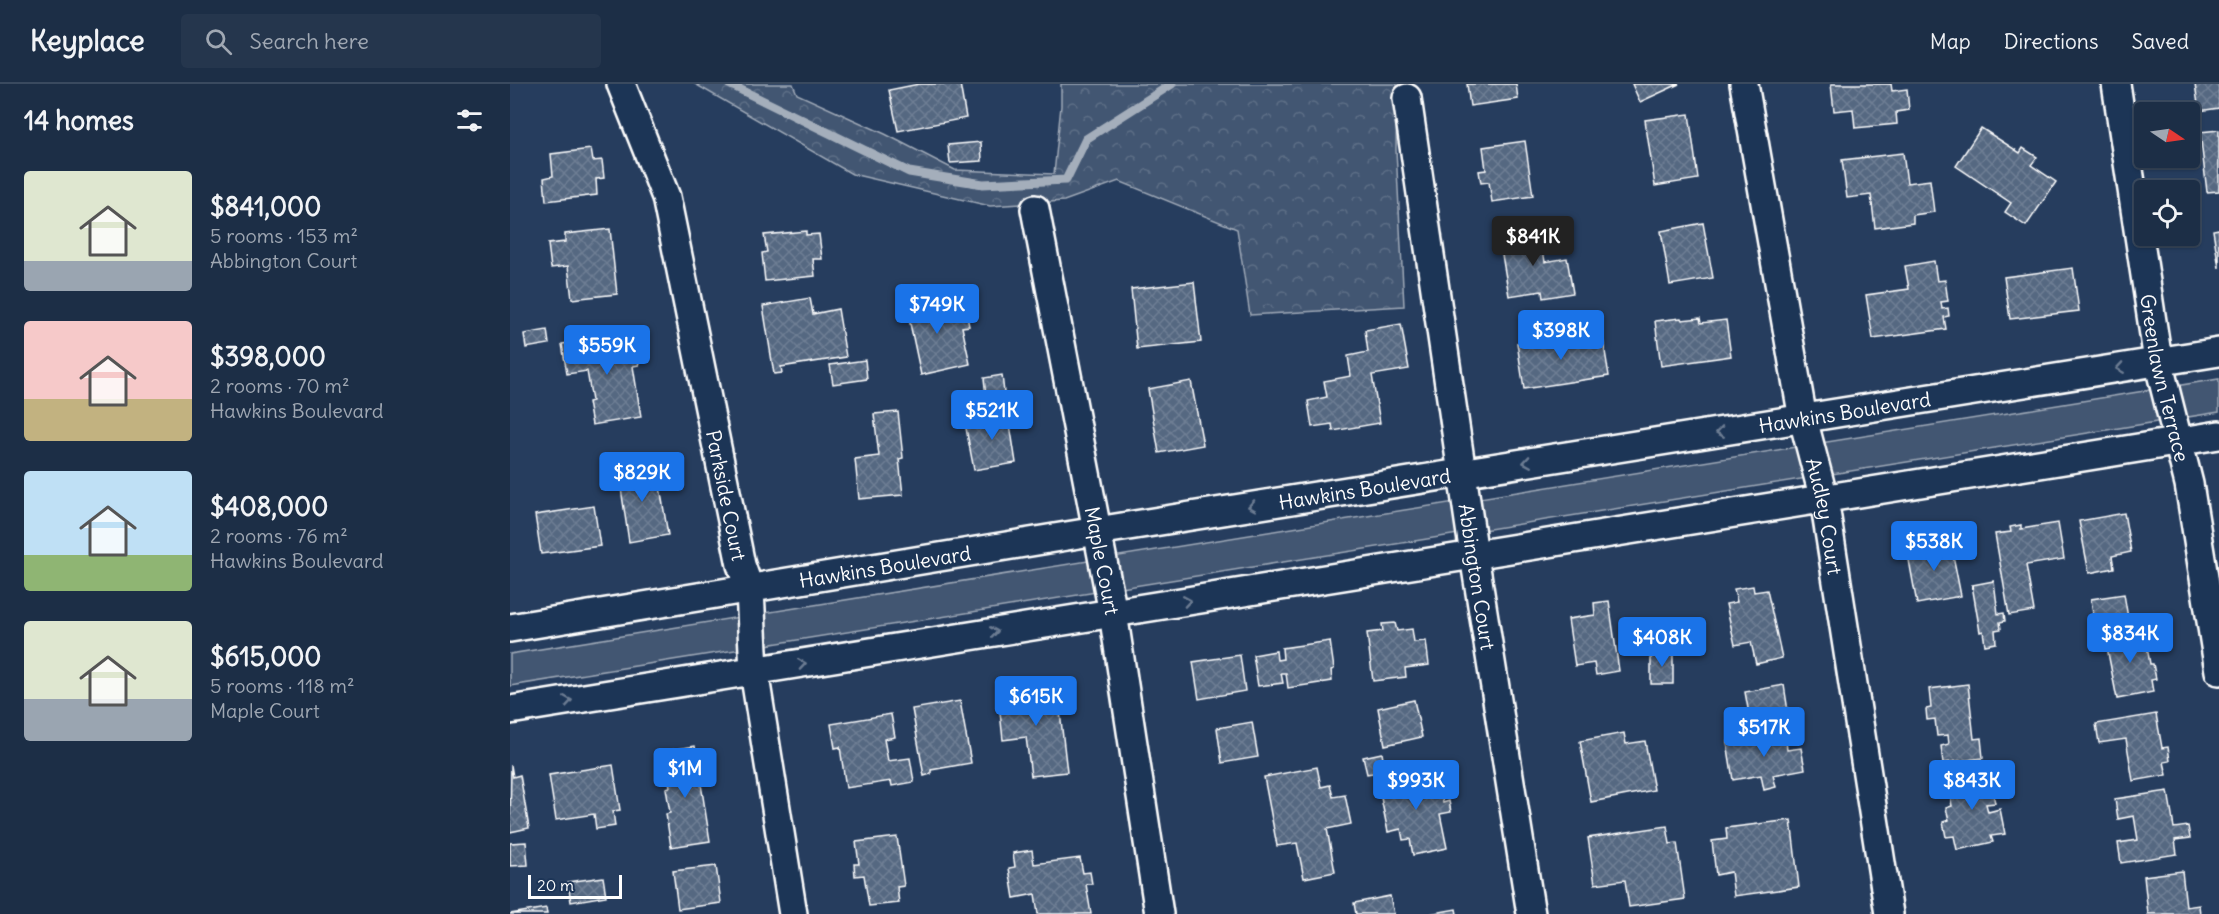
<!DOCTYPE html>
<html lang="en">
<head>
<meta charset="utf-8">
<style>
  :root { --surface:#1c2e46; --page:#25364d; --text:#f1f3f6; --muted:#a0a8b3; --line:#3a4a5f; --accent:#1a73e8 }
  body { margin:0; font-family:Delius,sans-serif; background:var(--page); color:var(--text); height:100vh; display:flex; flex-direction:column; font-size:22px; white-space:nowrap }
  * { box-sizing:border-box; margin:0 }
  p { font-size:20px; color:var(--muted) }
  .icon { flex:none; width:33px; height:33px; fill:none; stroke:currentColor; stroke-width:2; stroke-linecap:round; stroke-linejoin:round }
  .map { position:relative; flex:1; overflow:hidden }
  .details { display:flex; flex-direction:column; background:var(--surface); width:510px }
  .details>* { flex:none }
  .needle { width:39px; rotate:103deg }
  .buttons { position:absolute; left:1624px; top:18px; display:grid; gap:12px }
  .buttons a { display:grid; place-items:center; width:66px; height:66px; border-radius:6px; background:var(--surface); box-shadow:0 2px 4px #0004,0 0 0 2px var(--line); font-size:30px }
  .scale { position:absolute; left:18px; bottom:15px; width:94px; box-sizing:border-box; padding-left:6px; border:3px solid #fff; border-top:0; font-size:16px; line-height:21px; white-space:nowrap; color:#fff; -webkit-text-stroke:4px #1d3557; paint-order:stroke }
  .price { position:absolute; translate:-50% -51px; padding:0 14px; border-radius:6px; background:var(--accent); color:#fff; font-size:20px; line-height:39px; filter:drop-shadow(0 2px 3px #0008) }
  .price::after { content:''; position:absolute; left:50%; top:36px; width:18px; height:14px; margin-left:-9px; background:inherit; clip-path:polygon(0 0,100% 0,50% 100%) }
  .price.active { background:#222; color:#fff }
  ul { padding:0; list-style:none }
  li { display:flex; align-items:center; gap:18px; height:150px; padding:0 24px }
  li span { display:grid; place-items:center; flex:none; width:168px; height:120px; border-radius:6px; color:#555 }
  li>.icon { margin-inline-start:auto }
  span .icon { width:72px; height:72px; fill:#fffc; stroke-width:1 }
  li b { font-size:26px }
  h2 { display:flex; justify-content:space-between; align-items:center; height:72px; padding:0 24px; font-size:26px }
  header { display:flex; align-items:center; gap:36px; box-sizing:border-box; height:84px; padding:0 30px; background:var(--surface); border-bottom:2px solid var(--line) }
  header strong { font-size:28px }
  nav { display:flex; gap:33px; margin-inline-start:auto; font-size:21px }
  .search { width:420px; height:54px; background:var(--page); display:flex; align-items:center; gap:15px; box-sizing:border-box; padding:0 21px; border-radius:6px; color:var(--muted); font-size:22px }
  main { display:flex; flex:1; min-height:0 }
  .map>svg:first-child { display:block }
  .forest { fill:url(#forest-crowns); stroke:#a0aab8; stroke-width:1.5 }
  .park { fill:#425672; stroke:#a0aab8; stroke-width:1.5 }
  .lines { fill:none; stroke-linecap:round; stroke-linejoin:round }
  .stream { stroke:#a4aebb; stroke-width:9 }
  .building { fill:url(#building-cross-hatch); stroke:#fff; stroke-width:1.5 }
  .minor-casing { stroke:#fff; stroke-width:32 }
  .minor { stroke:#1d3557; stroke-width:27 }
  .oneway { stroke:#6c7c92 }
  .labels { text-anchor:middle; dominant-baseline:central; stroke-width:6; stroke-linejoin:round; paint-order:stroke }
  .street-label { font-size:20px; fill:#fff; stroke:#1d3557 }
</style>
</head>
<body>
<header>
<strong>Keyplace</strong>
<div class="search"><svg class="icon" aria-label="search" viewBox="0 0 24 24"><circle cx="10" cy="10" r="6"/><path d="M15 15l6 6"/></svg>Search here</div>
<nav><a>Map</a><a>Directions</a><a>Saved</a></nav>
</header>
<main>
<section class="details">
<h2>14 homes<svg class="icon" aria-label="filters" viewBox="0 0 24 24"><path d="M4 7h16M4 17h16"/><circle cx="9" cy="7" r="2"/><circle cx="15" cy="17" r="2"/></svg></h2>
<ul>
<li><span style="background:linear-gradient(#dfe7d0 75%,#9aa5b1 0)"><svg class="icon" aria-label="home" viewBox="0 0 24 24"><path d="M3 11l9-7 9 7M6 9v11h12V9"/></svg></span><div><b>$841,000</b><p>5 rooms · 153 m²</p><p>Abbington Court</p></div></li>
<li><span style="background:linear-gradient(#f6c9c9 65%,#c2b280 0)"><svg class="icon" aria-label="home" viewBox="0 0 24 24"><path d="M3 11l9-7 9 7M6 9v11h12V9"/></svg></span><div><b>$398,000</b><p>2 rooms · 70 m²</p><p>Hawkins Boulevard</p></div></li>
<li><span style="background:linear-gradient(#bfe0f5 70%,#8fb573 0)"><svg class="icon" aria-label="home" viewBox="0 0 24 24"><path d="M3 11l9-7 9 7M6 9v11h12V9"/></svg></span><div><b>$408,000</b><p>2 rooms · 76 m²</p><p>Hawkins Boulevard</p></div></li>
<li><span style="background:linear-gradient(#dfe7d0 65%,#9aa5b1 0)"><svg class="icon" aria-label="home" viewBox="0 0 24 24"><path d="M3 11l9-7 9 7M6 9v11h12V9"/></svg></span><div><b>$615,000</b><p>5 rooms · 118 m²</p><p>Maple Court</p></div></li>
</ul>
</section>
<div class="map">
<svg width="1709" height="830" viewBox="0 0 1709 830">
  <defs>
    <pattern id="forest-crowns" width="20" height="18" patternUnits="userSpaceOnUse" patternTransform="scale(1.5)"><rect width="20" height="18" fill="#425672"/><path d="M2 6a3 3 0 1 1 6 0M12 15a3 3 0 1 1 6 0" fill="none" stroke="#5e6f87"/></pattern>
    <pattern id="building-cross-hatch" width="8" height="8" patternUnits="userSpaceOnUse" patternTransform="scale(1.5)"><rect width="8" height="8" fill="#556781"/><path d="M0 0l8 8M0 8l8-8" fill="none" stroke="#6e7e94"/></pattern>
  </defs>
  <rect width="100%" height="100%" fill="#263d5e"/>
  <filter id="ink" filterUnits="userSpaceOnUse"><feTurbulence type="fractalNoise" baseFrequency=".0167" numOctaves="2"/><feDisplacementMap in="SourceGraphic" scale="12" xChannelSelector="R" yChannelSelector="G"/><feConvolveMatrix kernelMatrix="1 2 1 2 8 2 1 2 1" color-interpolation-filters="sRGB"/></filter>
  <g filter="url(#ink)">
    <polygon class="forest" points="185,0 283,0 287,10 375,50 445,86 544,90 551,22 551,0 887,0 886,66 894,222 740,231 727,145 609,97 554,117 480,122 342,90"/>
    <polygon class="park" points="1709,295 1709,328 0,602 0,570"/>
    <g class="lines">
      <polyline class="stream" points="219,0 399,88 473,100 556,96 576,55 662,0"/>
    </g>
    <g class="building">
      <polygon points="409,0 450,0 456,34 388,47 379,6"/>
      <polygon points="957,0 1006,0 1008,15 960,22"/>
      <polygon points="1122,0 1169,0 1130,18"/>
      <polygon points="1321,0 1381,0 1382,7 1397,5 1399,26 1386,28 1387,40 1345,44 1343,25 1324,27"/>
      <polygon points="1685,0 1709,0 1709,24 1689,27"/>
      <polygon points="1179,30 1188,95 1145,102 1135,36"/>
      <polygon points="1471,44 1510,69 1513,64 1527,73 1521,81 1546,98 1516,142 1495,128 1501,119 1446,82"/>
      <polygon points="1709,46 1709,107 1697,108 1690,48"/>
      <polygon points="1015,57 1023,112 982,118 979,98 971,99 969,87 976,86 973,63"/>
      <polygon points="471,58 472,77 440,79 438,61"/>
      <polygon points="81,65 83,77 92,76 94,94 86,95 87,111 36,117 34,94 43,92 41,70"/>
      <polygon points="1393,69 1397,99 1420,96 1424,128 1403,131 1403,139 1365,144 1361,111 1337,114 1332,76"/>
      <polygon points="1193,139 1203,194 1160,201 1151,147"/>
      <polygon points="100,145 107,210 62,215 58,182 41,184 38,160 55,158 55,150"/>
      <polygon points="1709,145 1709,184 1703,146"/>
      <polygon points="296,147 296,151 309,150 312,175 303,175 305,192 255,197 252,169 257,168 254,151"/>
      <polygon points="1030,147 1035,178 1057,174 1063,209 1033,214 1032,207 999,212 989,153"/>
      <polygon points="1424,177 1427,197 1435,196 1438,217 1431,218 1432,225 1438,224 1439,232 1434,233 1436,245 1363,255 1356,211 1399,205 1395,182"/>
      <polygon points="1563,184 1569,227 1500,235 1494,193"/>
      <polygon points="684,198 691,258 627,265 621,205"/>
      <polygon points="413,207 418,230 455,222 459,242 452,243 460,280 411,291 394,211"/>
      <polygon points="300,214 303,230 328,225 336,273 271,283 272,289 264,290 253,222"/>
      <polygon points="1171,234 1172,236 1190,234 1191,239 1216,236 1221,272 1151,282 1145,237"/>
      <polygon points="891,240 899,285 862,291 870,339 823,347 822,340 802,343 798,317 817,313 814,297 841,292 838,272 858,268 855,246"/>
      <polygon points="37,246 39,260 16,264 14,250"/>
      <polygon points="118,248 122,272 127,271 129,281 123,282 131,333 82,341 78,318 82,317 77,287 57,290 52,260"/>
      <polygon points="1065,250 1066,259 1093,255 1099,292 1014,305 1007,259"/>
      <polygon points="355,276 357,295 323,300 320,281"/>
      <polygon points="492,291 494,309 476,312 474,294"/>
      <polygon points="681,297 693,361 649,369 638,305"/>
      <polygon points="499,320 502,334 499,334 506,379 464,386 455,339 489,333 487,322"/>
      <polygon points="388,328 393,374 389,375 393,411 349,415 345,375 369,372 364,330"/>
      <polygon points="141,379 144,392 148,391 158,451 119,458 108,384"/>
      <polygon points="84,422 90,462 31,470 25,431"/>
      <polygon points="1614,429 1621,468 1602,472 1604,484 1579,489 1569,437"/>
      <polygon points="1548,439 1554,475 1516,481 1524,527 1499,531 1485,450 1501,448 1500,443 1511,441 1511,445"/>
      <polygon points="1440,456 1451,512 1407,520 1397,465"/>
      <polygon points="1484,497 1488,530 1494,529 1495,537 1490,538 1491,545 1485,546 1486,559 1475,561 1473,547 1470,548 1462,501"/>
      <polygon points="1243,502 1244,508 1257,506 1272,574 1246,580 1241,558 1225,561 1216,520 1227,518 1224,505"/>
      <polygon points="1614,510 1618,534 1584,538 1581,515"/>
      <polygon points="1099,517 1109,587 1086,591 1084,579 1065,582 1058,535 1085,531 1084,519"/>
      <polygon points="885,539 887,547 902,545 904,558 916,557 919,581 895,584 896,593 863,597 857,549 873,547 872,540"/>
      <polygon points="1634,546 1640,580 1643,580 1646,595 1641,596 1643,608 1607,615 1595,553"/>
      <polygon points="820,557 824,585 821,586 822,597 778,604 776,589 771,589 773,599 748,602 743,571 766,567 767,576 773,575 772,564"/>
      <rect x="1141" y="567" width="22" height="33"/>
      <polygon points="730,571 735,607 689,615 683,578"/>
      <polygon points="1458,600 1464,655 1471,654 1473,674 1433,679 1431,662 1439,660 1438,651 1427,652 1425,635 1417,636 1416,625 1421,624 1419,605"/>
      <polygon points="1274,601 1279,634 1241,641 1235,608"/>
      <polygon points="547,602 557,688 521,692 516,653 493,656 488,609"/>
      <polygon points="904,616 912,653 875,661 868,624"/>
      <polygon points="450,617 461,679 421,686 421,690 414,692 402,625"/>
      <polygon points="381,630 385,653 374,655 378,677 400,674 404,698 382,702 381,697 336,704 330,663 325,664 321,640"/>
      <polygon points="1646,630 1652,664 1658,663 1660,677 1654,678 1657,691 1623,697 1616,655 1589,659 1586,640"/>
      <polygon points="742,638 748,673 712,679 707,644"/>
      <polygon points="1275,648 1277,666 1291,664 1295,685 1263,691 1266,703 1254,706 1251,691 1223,696 1217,658"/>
      <polygon points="1114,649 1116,660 1135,657 1144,706 1081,718 1070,657"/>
      <polygon points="185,662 200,757 161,763 156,730 160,729 156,704 160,703 154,667"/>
      <polygon points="872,669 875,687 857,690 853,673"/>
      <polygon points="1,681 3,693 10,691 19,744 0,748"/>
      <polygon points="103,681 110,726 103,727 105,742 86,745 84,730 46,736 39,691"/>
      <polygon points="807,683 811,703 820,701 823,713 835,711 841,740 817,745 825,788 794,794 787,759 767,762 754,693"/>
      <polygon points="1478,685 1485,719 1476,720 1478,728 1490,725 1495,750 1481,752 1483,758 1447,766 1444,752 1436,753 1433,738 1439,736 1436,724 1442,722 1437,694"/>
      <polygon points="927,688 933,719 939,717 941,728 930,730 937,764 903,771 900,755 893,756 891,745 878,748 868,699"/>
      <polygon points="1658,707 1664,744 1678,742 1680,754 1665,756 1667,770 1611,779 1608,759 1628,756 1624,732 1608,735 1605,715"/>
      <polygon points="1281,736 1289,803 1224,812 1221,788 1206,791 1202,757 1217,755 1216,744"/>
      <polygon points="1157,742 1160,760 1167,759 1175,815 1119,823 1115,796 1085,800 1078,754"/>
      <polygon points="387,753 394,802 387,803 389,819 359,822 354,791 345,792 344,780 349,780 346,758"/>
      <polygon points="16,758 18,781 0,782 0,759"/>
      <polygon points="522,766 524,780 570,774 573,789 580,788 582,800 576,800 581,830 528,830 525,810 504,814 499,784 505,783 503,769"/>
      <polygon points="206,782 211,819 168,825 163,787"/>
      <polygon points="1672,787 1676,823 1689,821 1690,830 1638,830 1634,792"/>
      <polygon points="93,793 96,812 61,818 58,798"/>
      <polygon points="880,812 884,830 846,830 844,819"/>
      <polygon points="36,824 37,830 0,830"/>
      <polygon points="946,825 947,830 919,830"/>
    </g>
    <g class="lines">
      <defs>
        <g id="minor">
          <path id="s1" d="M111 0 156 113 231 481 240 506 244 587 283 830"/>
          <path id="s2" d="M1234 0 1293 335 1314 415 1379 830"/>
          <path id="s3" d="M1606 0 1648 277 1679 400 1709 587"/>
          <path id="s4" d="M897 14 964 471 1021 830"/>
          <path id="s5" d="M525 125 603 529 649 830"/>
          <path id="s6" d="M0 544 587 447 1709 268"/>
          <polyline points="0,626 1709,351"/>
        </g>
      </defs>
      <use href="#minor" class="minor-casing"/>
      <use href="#minor" class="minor"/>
    </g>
    <defs><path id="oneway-chevron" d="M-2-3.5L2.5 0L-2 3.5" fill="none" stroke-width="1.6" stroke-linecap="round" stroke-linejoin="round" transform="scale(1.5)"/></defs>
    <g class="oneway">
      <use href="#oneway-chevron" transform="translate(1610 284) rotate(171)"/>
      <use href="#oneway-chevron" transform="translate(1210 348) rotate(171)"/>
      <use href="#oneway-chevron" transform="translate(1017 378) rotate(171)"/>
      <use href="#oneway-chevron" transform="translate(742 422) rotate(171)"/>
      <use href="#oneway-chevron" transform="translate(677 517) rotate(-9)"/>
      <use href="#oneway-chevron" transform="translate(484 548) rotate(-9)"/>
      <use href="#oneway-chevron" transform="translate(292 580) rotate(-9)"/>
      <use href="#oneway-chevron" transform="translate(58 617) rotate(-9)"/>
    </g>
  </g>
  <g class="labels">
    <g class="street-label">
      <text stroke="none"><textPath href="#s3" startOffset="298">Greenlawn Terrace</textPath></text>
      <text stroke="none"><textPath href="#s6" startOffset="1352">Hawkins Boulevard</textPath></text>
      <text stroke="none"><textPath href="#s6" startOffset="866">Hawkins Boulevard</textPath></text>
      <text stroke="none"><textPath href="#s1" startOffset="426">Parkside Court</textPath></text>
      <text stroke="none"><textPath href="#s2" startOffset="440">Audley Court</textPath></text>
      <text stroke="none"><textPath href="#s5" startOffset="358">Maple Court</textPath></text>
      <text stroke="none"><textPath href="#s6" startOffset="380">Hawkins Boulevard</textPath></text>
      <text stroke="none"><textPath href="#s4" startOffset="484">Abbington Court</textPath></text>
    </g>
  </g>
</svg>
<div class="buttons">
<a><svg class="needle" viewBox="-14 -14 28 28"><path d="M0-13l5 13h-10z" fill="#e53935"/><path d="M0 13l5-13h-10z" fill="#a0a8b3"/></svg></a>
<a><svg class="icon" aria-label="locate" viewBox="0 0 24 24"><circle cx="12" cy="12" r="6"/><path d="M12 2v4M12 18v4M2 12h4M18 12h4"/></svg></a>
</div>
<div class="scale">20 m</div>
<b class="price active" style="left:1023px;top:183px">$841K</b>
<b class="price" style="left:427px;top:251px">$749K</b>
<b class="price" style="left:1051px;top:277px">$398K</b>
<b class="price" style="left:97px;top:292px">$559K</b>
<b class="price" style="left:482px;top:357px">$521K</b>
<b class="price" style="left:132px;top:419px">$829K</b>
<b class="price" style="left:1424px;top:488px">$538K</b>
<b class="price" style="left:1620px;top:580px">$834K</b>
<b class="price" style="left:1152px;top:584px">$408K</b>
<b class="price" style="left:526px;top:643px">$615K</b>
<b class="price" style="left:1254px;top:674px">$517K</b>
<b class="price" style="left:175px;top:715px">$1M</b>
<b class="price" style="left:906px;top:727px">$993K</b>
<b class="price" style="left:1462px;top:727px">$843K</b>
</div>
</main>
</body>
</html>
